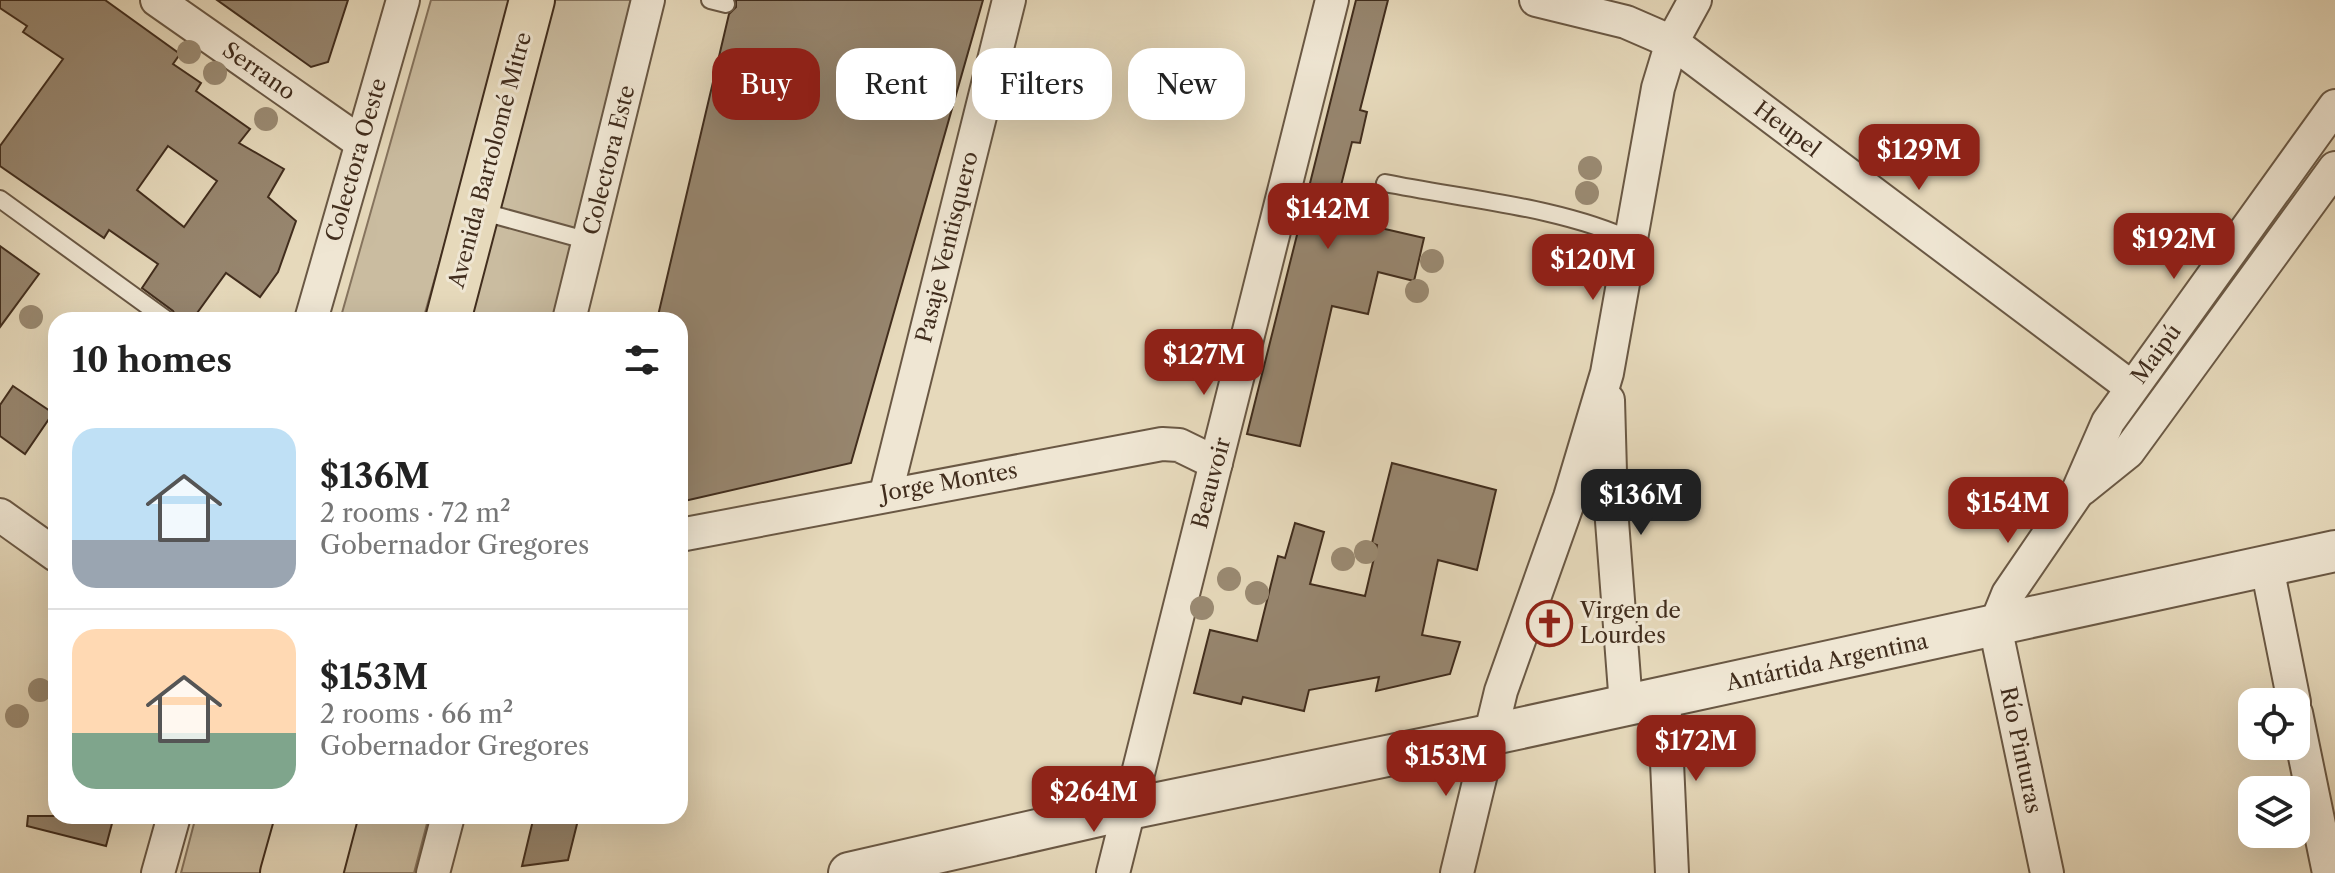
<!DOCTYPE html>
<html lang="en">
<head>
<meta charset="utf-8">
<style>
  :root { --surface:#fff; --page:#f6f6f6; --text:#222; --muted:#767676; --line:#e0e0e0; --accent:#8f2418 }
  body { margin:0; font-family:"Libre Caslon Text",serif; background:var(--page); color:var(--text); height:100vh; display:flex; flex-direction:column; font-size:30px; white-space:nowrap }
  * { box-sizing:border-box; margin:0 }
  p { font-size:26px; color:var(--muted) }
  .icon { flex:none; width:44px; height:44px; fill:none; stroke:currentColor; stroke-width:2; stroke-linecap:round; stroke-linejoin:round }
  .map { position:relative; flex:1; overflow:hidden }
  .details { position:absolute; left:48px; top:312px; width:640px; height:512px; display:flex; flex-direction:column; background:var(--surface); border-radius:24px; box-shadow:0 8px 32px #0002 }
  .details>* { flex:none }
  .banner { position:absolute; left:712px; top:48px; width:760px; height:72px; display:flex; gap:16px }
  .buttons { position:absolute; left:2238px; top:688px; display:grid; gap:16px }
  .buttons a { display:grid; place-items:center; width:72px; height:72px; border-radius:16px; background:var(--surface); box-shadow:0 8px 32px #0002; font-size:40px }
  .price { position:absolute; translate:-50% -68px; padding:0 18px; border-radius:16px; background:var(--accent); color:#fff; font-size:26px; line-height:52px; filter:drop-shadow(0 2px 4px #0008) }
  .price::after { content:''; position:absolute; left:50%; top:48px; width:24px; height:18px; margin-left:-12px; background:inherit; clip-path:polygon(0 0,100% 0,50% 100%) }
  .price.on { background:#222; color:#fff }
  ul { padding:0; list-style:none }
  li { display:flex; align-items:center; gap:24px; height:200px; padding:0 24px }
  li+li { border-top:2px solid var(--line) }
  li span { display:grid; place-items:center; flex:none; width:224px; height:160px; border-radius:24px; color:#555 }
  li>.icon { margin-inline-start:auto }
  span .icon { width:96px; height:96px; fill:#fffc; stroke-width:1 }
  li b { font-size:34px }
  h2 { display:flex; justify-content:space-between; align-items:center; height:96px; padding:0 24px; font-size:34px }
  .tag { padding:0 28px; border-radius:24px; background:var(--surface); box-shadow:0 8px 32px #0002; font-size:28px; line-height:72px }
  .tag.on { background:var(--accent); color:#fff }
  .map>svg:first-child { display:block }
  .green { fill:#cabca0; stroke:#86745e; stroke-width:2 }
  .building { fill:#97866f; stroke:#412d1d; stroke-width:2; fill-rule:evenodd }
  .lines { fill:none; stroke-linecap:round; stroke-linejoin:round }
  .service-casing { stroke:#6a5844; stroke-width:20 }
  .minor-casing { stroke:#6a5844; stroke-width:36 }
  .tertiary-casing { stroke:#6a5844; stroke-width:44 }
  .primary-casing { stroke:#412d1d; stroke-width:48 }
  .service { stroke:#efe6d3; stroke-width:16 }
  .minor { stroke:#efe6d3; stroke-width:32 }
  .tertiary { stroke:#efe6d3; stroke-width:40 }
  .primary { stroke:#e6d9bb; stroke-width:44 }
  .tree { fill:#9a8a72 }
  .labels { text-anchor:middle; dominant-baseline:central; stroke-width:6; stroke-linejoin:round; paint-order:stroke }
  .street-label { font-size:22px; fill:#412d1d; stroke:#efe6d3 }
  .poi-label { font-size:22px; fill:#412d1d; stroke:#efe6d3; text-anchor:start }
</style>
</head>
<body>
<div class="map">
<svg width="2335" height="873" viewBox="0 0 2335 873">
  <rect width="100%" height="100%" fill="#e6d9bb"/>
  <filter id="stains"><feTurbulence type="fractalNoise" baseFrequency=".0025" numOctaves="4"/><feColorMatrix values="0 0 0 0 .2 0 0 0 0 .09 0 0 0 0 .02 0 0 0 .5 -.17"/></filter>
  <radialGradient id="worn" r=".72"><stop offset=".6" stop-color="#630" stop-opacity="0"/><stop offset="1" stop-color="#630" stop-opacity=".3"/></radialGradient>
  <g class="green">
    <polygon points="431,0 514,0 423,320 340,320"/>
    <polygon points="555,0 634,0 555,320 469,320"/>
    <polygon points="196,816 281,816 265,873 181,873"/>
    <polygon points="346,816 429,816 414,873 331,873"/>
  </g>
  <g class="building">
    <path d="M0 0H105L180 54 173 64 201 83 196 91 250 129 239 143 284 169 268 197 296 221 278 272 260 297 226 273 192 320H178L173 311 142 288 158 264 109 230 104 238 0 166V146L63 59 23 32 27 26 0 8ZM168 146 217 181 184 227 137 190Z"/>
    <polygon points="217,0 348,0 328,62 311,67"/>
    <polygon points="736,0 983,0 851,463 680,502 680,320 657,320 729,14 736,7"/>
    <polygon points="1356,0 1388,0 1360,110 1367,112 1360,143 1352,142 1333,217 1424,238 1414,281 1378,272 1368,314 1332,306 1300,446 1247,434"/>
    <polygon points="0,246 39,274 0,327"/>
    <polygon points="13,386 53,413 25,454 0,436 0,405"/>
    <polygon points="1392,463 1496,490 1477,570 1438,560 1422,635 1460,642 1450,674 1376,691 1379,677 1309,690 1304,711 1243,697 1241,704 1194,693 1210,630 1257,641 1278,556 1285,558 1295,523 1324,532 1310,584 1365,596 1377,545 1372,543"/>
    <polygon points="28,816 114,816 106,846 27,826"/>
    <polygon points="534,816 579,816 568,860 522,866"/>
  </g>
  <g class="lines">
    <defs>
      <g id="service">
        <polyline points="710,0 726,4"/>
        <path d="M1385 183C1464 199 1562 207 1633 241"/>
        <polyline points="0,199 167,320"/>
        <polyline points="480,211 589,241"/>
      </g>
      <g id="minor">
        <polyline points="157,0 360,142"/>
        <polyline points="1536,0 1626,22 1672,42 2131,387"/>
        <polyline points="311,320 403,0"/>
        <polyline points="569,320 648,0"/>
        <polyline points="1608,400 1611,508 1626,705"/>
        <polyline points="2082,489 2128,452 2335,168"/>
        <polyline points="886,493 1009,0"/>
        <polyline points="0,515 56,555"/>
        <polyline points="680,535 1162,444 1179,445 1216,463"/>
        <polyline points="2267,567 2294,702"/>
        <polyline points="1664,696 1672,873"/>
        <polyline points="2296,713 2329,873"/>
        <polyline points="158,873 174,816"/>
        <polyline points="433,873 448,816"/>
        <polyline points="1113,873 1332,0"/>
        <polyline points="1457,873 1501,691 1570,497 1607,373 1658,88 1672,42 1695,0"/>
        <polyline points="2047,873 1995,626 2008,594 2077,493 2108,422 2335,106"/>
      </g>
      <polyline id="tertiary" points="849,873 1129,809 1489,735 2335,551"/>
      <g id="primary">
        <polyline points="448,320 532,0"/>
        <polyline points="283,873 299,816"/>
        <polyline points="320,873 335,816"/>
      </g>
    </defs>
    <use href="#service" class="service-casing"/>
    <use href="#minor" class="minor-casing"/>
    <use href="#tertiary" class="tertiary-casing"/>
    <use href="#primary" class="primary-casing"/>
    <use href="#service" class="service"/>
    <use href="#minor" class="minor"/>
    <use href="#tertiary" class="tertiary"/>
    <use href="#primary" class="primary"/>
  </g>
  <g class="tree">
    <circle cx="189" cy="52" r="12"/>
    <circle cx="215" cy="73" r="12"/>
    <circle cx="266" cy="119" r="12"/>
    <circle cx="1590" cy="168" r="12"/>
    <circle cx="1587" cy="193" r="12"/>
    <circle cx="1342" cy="214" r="12"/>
    <circle cx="1432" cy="261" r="12"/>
    <circle cx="1571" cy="271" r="12"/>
    <circle cx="1417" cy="291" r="12"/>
    <circle cx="31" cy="317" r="12"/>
    <circle cx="1366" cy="552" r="12"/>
    <circle cx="1343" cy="559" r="12"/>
    <circle cx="1229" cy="579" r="12"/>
    <circle cx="1257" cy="593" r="12"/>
    <circle cx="1202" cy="608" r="12"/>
    <circle cx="40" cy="690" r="12"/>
    <circle cx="17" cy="716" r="12"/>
  </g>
  <defs>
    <symbol id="church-ring" viewBox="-11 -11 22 22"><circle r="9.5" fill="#efe6d3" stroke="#8f2418" stroke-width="1.5"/><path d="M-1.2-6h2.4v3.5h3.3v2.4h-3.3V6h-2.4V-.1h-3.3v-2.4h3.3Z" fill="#8f2418"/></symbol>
  </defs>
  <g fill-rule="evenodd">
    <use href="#church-ring" x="1524" y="598" width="51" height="51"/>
  </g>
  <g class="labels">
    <g class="street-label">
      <text transform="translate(259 71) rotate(35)">Serrano</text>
      <text transform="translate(1787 129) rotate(37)">Heupel</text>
      <text transform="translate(356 160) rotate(-74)">Colectora Oeste</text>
      <text transform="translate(490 160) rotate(-75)">Avenida Bartolomé Mitre</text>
      <text transform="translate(609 160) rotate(-76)">Colectora Este</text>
      <text transform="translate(947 247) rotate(-76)">Pasaje Ventisquero</text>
      <text transform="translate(2156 354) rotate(-54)">Maipú</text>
      <text transform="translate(949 482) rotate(-10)">Jorge Montes</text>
      <text transform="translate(1211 483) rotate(-75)">Beauvoir</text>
      <text transform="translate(1827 662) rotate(-12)">Antártida Argentina</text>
      <text transform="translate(2021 750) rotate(78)">Río Pinturas</text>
    </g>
    <g class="poi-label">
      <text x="1580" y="610">Virgen de<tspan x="1580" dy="25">Lourdes</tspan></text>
    </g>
  </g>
  <rect width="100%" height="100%" filter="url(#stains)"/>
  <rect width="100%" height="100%" fill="url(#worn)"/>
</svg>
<div class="buttons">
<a><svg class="icon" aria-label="locate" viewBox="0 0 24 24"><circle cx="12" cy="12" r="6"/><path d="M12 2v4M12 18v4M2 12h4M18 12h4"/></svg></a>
<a><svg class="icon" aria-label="layers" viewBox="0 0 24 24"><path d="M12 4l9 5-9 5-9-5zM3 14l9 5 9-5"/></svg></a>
</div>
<b class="price" style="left:1919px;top:192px">$129M</b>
<b class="price" style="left:1328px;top:251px">$142M</b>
<b class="price" style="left:2174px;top:281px">$192M</b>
<b class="price" style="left:1593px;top:302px">$120M</b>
<b class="price" style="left:1204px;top:397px">$127M</b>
<b class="price on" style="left:1641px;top:537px">$136M</b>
<b class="price" style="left:2008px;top:545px">$154M</b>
<b class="price" style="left:1696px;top:783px">$172M</b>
<b class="price" style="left:1446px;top:798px">$153M</b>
<b class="price" style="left:1094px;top:834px">$264M</b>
<div class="banner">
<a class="tag on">Buy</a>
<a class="tag">Rent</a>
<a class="tag">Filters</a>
<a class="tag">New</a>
</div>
<section class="details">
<h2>10 homes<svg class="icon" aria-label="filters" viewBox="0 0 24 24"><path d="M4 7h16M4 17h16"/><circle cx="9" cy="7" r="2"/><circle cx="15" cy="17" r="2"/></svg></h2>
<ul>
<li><span style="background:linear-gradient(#bfe0f5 70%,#9aa5b1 0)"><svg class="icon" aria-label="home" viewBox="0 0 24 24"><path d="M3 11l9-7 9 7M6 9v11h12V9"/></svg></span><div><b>$136M</b><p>2 rooms · 72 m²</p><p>Gobernador Gregores</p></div></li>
<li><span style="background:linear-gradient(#ffd9b3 65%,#7fa58c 0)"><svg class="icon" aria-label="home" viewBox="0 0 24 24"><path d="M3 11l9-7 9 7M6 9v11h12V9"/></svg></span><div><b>$153M</b><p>2 rooms · 66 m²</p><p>Gobernador Gregores</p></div></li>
</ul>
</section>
</div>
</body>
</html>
